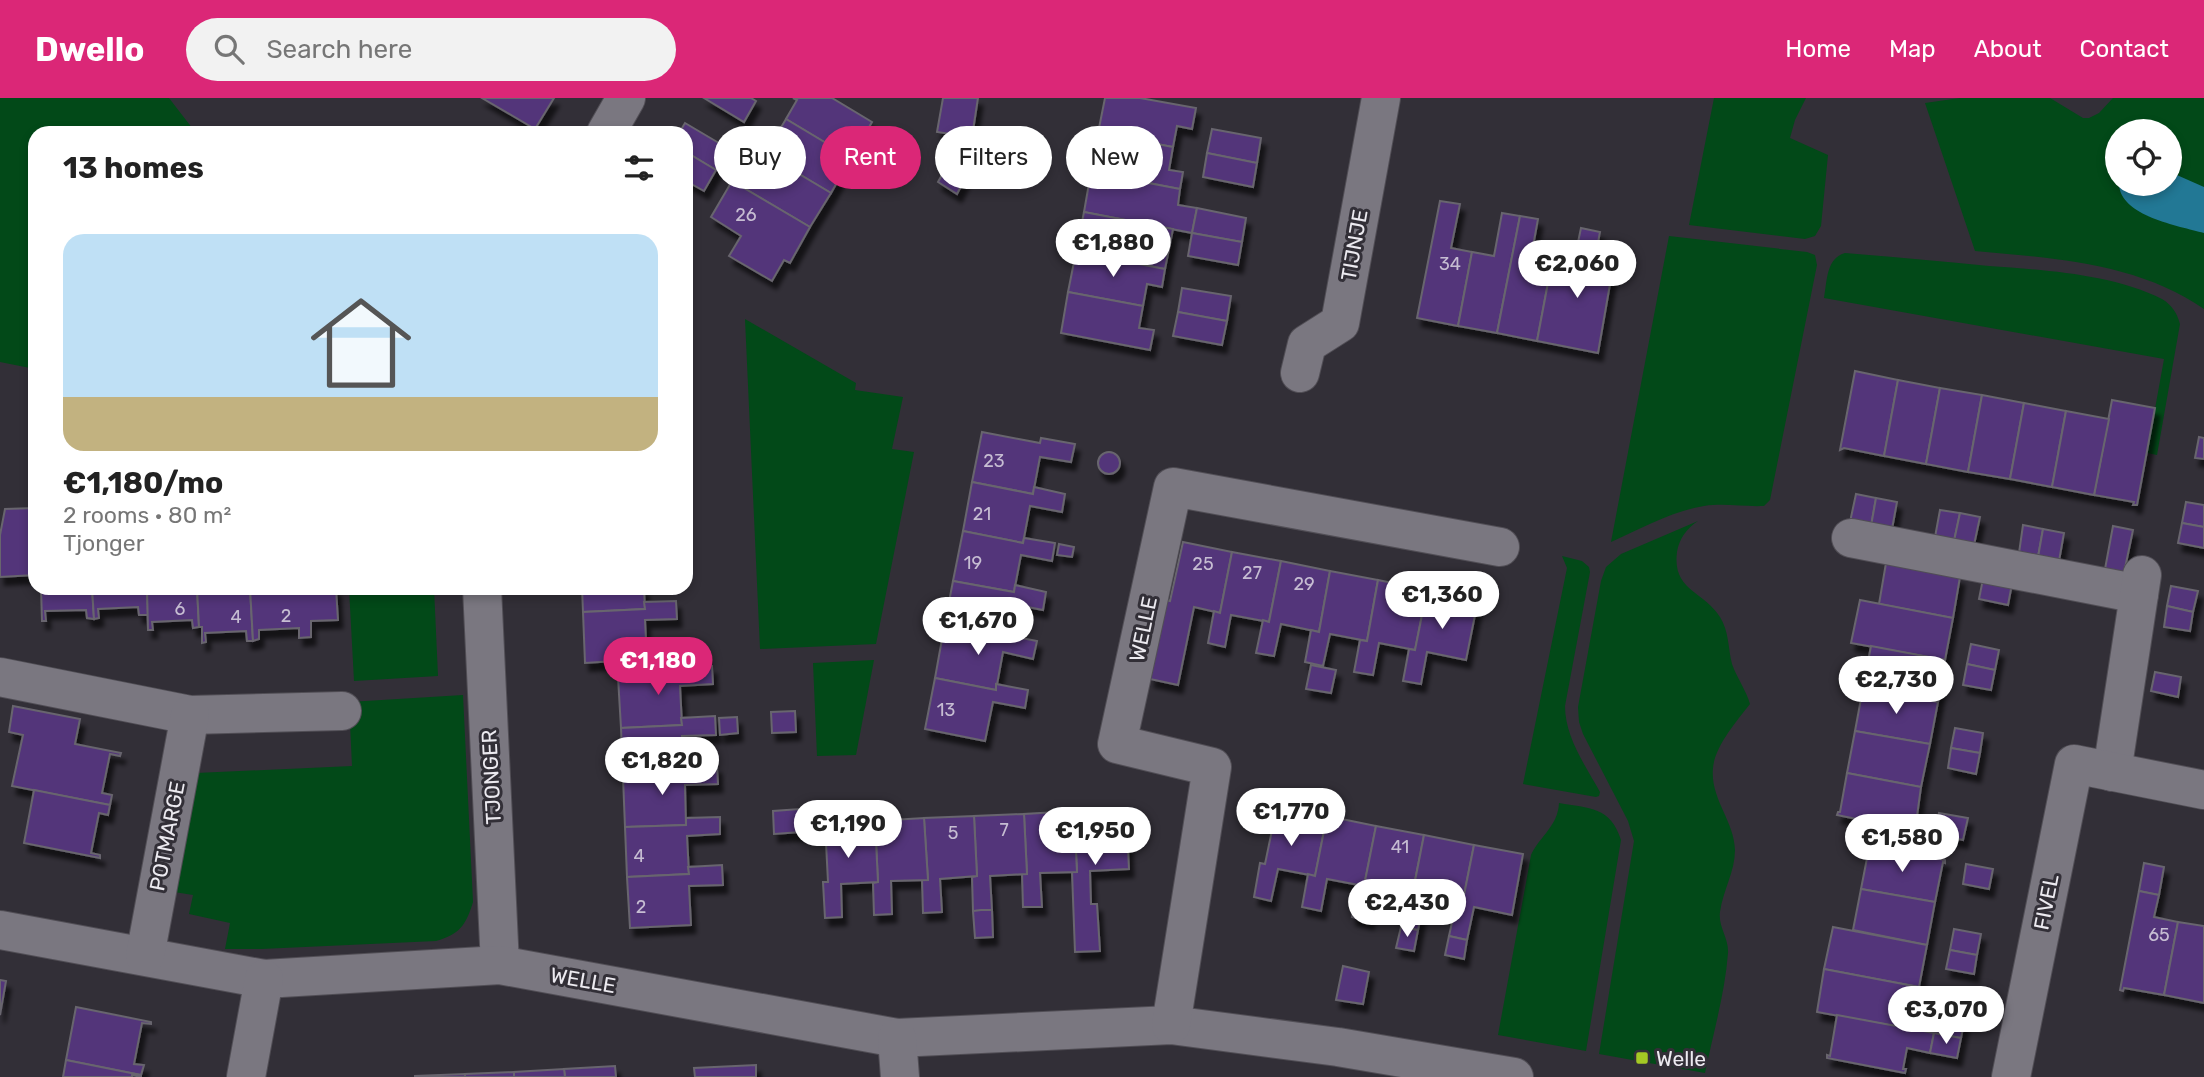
<!DOCTYPE html>
<html lang="en">
<head>
<meta charset="utf-8">
<style>
  :root { --surface:#fff; --page:#f2f2f2; --text:#222; --muted:#767676; --line:#e0e0e0; --accent:#db2777 }
  body { margin:0; font-family:Rubik,sans-serif; background:var(--page); color:var(--text); height:100vh; display:flex; flex-direction:column; font-size:26px; white-space:nowrap }
  * { box-sizing:border-box; margin:0 }
  p { font-size:23px; color:var(--muted) }
  .icon { flex:none; width:38px; height:38px; fill:none; stroke:currentColor; stroke-width:2; stroke-linecap:round; stroke-linejoin:round }
  .map { position:relative; flex:1; overflow:hidden }
  .side { position:absolute; left:28px; top:28px; width:665px; height:469px; display:flex; flex-direction:column; background:var(--surface); border-radius:21px; box-shadow:0 4px 10px #0003 }
  .side>* { flex:none }
  .hud { position:absolute; left:714px; top:28px; width:665px; height:63px; display:flex; gap:14px }
  .fabs { position:absolute; left:2105px; top:21px; display:grid; gap:14px }
  .fabs a { display:grid; place-items:center; width:77px; height:77px; border-radius:50%; background:var(--surface); box-shadow:0 4px 10px #0003; font-size:35px }
  .price { position:absolute; translate:-50% -60px; padding:0 16px; border-radius:24px; background:#fff; color:#222; font-size:23px; line-height:46px; filter:drop-shadow(0 2px 4px #0008) }
  .price::after { content:''; position:absolute; left:50%; top:42px; width:21px; height:16px; margin-left:-10px; background:inherit; clip-path:polygon(0 0,100% 0,50% 100%) }
  .price.current { background:var(--accent); color:#fff }
  ul { padding:0; list-style:none }
  li { display:grid; align-content:center; gap:14px; height:371px; padding:0 35px }
  li+li { border-top:2px solid var(--line) }
  li span { display:grid; place-items:center; height:217px; border-radius:21px; color:#555 }
  li>.icon { margin-inline-start:auto }
  span .icon { width:126px; height:126px; fill:#fffc; stroke-width:1 }
  li b { font-size:30px }
  h2 { display:flex; justify-content:space-between; align-items:center; height:84px; padding:0 35px; font-size:30px }
  .chip { padding:0 24px; border-radius:32px; background:var(--surface); box-shadow:0 4px 10px #0003; font-size:24px; line-height:63px }
  .chip.current { background:var(--accent); color:#fff }
  header { display:flex; align-items:center; gap:42px; box-sizing:border-box; height:98px; padding:0 35px; background:var(--accent); color:#fff }
  header strong { font-size:33px }
  nav { display:flex; gap:38px; margin-inline-start:auto; font-size:24px }
  .search { width:490px; height:63px; background:var(--page); display:flex; align-items:center; gap:18px; box-sizing:border-box; padding:0 24px; border-radius:38px; color:var(--muted); font-size:26px }
  .map>svg:first-child { display:block }
  .green { fill:#024918; fill-rule:evenodd }
  .water { fill:#227895 }
  .building { fill:#53367a; stroke:#68656e; stroke-width:2; filter:url(#shadow) }
  .lines { fill:none; stroke-linecap:round; stroke-linejoin:round }
  .minor-casing { stroke:#514e55; stroke-width:40 }
  .minor { stroke:#7a7780; stroke-width:38 }
  .poi-dot { fill:#a4c824; stroke:#322f37; stroke-width:2.5 }
  .labels { text-anchor:middle; dominant-baseline:central; stroke-width:6; stroke-linejoin:round; paint-order:stroke }
  .number-label { font-size:18px; fill:#c6bdd2 }
  .street-label { font-size:21px; fill:#eceaf0; stroke:#322f37 }
  .poi-label { font-size:21px; fill:#eceaf0; stroke:#322f37; text-anchor:start }
</style>
</head>
<body>
<header>
<strong>Dwello</strong>
<div class="search"><svg class="icon" aria-label="search" viewBox="0 0 24 24"><circle cx="10" cy="10" r="6"/><path d="M15 15l6 6"/></svg>Search here</div>
<nav><a>Home</a><a>Map</a><a>About</a><a>Contact</a></nav>
</header>
<div class="map">
<svg width="2204" height="979" viewBox="0 0 2204 979">
  <defs>
    <filter id="shadow"><feDropShadow dx="4.5" dy="8" stdDeviation="2" flood-color="#0009"/></filter>
  </defs>
  <rect width="100%" height="100%" fill="#322f37"/>
  <g class="green">
    <polygon points="0,0 169,0 196,35 35,35 35,271 0,264"/>
    <polygon points="1714,0 1806,0 1795,22 1790,40 1828,57 1821,128 1815,138 1805,141 1689,127"/>
    <path d="M1960 0H2050L2083 20H2089L2099 15 2113 0H2204V211C2138 165 2053 160 1975 153L1925 5ZM2118 33H2170V86H2118Z"/>
    <path d="M1669 138 1807 154 1815 157 1817 167 1770 402 1764 408C1744 409 1725 405 1704 408 1672 413 1640 431 1611 444Z"/>
    <path d="M1845 155C1893 159 1941 163 1989 168 2044 172 2112 176 2162 201 2172 207 2177 215 2180 226L2157 357 2147 355 2164 261 1824 200C1827 184 1826 160 1845 155Z"/>
    <polygon points="745,221 856,285 855,292 903,299 892,351 914,354 876,546 760,551"/>
    <path d="M1698 423C1687 430 1679 441 1677 454 1672 493 1704 493 1720 519 1729 533 1728 550 1732 566 1737 580 1746 592 1750 606 1736 624 1715 648 1713 670 1710 701 1734 722 1735 752 1735 774 1723 792 1720 814 1718 829 1729 840 1728 855 1725 895 1713 936 1705 975L1599 956 1634 743 1628 723 1583 636 1579 624 1578 609 1601 483 1606 469 1621 456Z"/>
    <path d="M1562 458 1582 463 1589 469 1590 474 1565 608C1565 639 1585 667 1600 694L1599 698 1596 699 1523 686 1567 470Z"/>
    <polygon points="349,490 434,490 438,578 354,583"/>
    <polygon points="874,562 856,657 817,658 813,565"/>
    <path d="M463 597 473 804C466 827 460 836 436 843L261 851H225L230 825 189 816 193 797 174 794 196 675 352 668 349 604Z"/>
    <path d="M1559 705C1589 710 1611 709 1621 742L1586 953 1498 937 1531 757C1540 738 1558 728 1559 705Z"/>
  </g>
  <path class="water" d="M2170 74 2204 89V135C2179 128 2120 118 2119 86H2170Z"/>
  <g class="building">
    <polygon points="482,0 554,0 535,31"/>
    <polygon points="704,0 751,0 756,3 744,24"/>
    <polygon points="793,0 832,0 872,24 851,60 786,21 797,2"/>
    <polygon points="943,0 978,0 972,39 937,34"/>
    <polygon points="1105,0 1140,0 1196,10 1192,31 1177,28 1173,49 1098,35"/>
    <polygon points="786,21 851,60 831,95 752,48 761,32 774,41"/>
    <polygon points="685,25 729,51 716,72 686,54 686,35 679,35"/>
    <polygon points="1212,31 1261,40 1257,65 1207,55"/>
    <polygon points="1098,35 1173,49 1169,72 1183,74 1180,91 1091,74"/>
    <polygon points="752,48 831,95 810,129 732,83"/>
    <polygon points="686,54 716,72 704,93 686,83"/>
    <polygon points="1207,55 1257,65 1253,89 1203,79"/>
    <polygon points="948,66 967,77 957,96 938,84"/>
    <polygon points="1091,74 1180,91 1178,107 1197,110 1192,135 1084,114"/>
    <polygon points="732,83 810,129 790,165 784,162 772,183 729,158 741,138 711,119"/>
    <polygon points="1440,103 1460,106 1451,150 1472,154 1458,228 1417,220"/>
    <polygon points="1197,110 1246,120 1242,144 1192,135"/>
    <polygon points="1084,114 1173,131 1165,171 1076,154"/>
    <polygon points="1502,115 1520,118 1497,235 1458,228 1472,154 1494,158"/>
    <polygon points="1520,118 1538,121 1530,165 1551,169 1537,243 1497,235"/>
    <polygon points="1581,130 1600,134 1594,166 1613,169 1598,255 1537,243 1551,169 1572,173"/>
    <polygon points="1192,135 1242,144 1238,167 1188,158"/>
    <polygon points="1076,154 1165,171 1162,189 1147,186 1143,208 1068,194"/>
    <polygon points="1182,190 1231,198 1227,223 1178,214"/>
    <polygon points="1068,194 1143,208 1139,230 1154,232 1150,252 1061,235"/>
    <polygon points="1178,214 1227,223 1222,247 1173,238"/>
    <polygon points="1855,273 1898,282 1884,358 1844,350 1840,352"/>
    <polygon points="1898,282 1940,290 1926,366 1884,358"/>
    <polygon points="1940,290 1982,297 1968,374 1926,366"/>
    <polygon points="1982,297 2024,305 2010,381 1968,374"/>
    <polygon points="2112,302 2155,310 2137,407 2133,407 2134,404 2094,397"/>
    <polygon points="2024,305 2066,313 2052,389 2010,381"/>
    <polygon points="2066,313 2109,321 2094,397 2052,389"/>
    <polygon points="982,334 1040,345 1041,340 1075,346 1071,364 1040,359 1033,396 972,384"/>
    <polygon points="2199,339 2204,340 2204,361 2195,360"/>
    <circle cx="1109" cy="365" r="11"/>
    <polygon points="972,384 1033,396 1034,389 1065,396 1062,414 1030,408 1023,445 963,433"/>
    <polygon points="1856,396 1876,400 1871,428 1850,424"/>
    <polygon points="1876,400 1897,404 1892,431 1871,428"/>
    <polygon points="2186,404 2204,407 2204,429 2182,425"/>
    <polygon points="35,410 35,477 0,479 0,437 5,411"/>
    <polygon points="1940,412 1960,415 1954,443 1935,439"/>
    <polygon points="1960,415 1980,419 1974,447 1954,443"/>
    <polygon points="2182,425 2204,429 2204,450 2178,445"/>
    <polygon points="2023,427 2043,431 2038,459 2019,455"/>
    <polygon points="2113,428 2133,432 2124,475 2105,471"/>
    <polygon points="2043,431 2064,435 2059,463 2038,459"/>
    <polygon points="963,433 1023,445 1024,440 1055,445 1052,463 1021,457 1014,494 953,483"/>
    <polygon points="1183,444 1232,454 1220,515 1194,509 1178,587 1150,581 1165,502 1170,503"/>
    <polygon points="1059,446 1074,449 1072,459 1057,457"/>
    <polygon points="1232,454 1281,463 1269,524 1231,517 1225,549 1208,545 1214,513 1220,515"/>
    <polygon points="1281,463 1330,473 1319,534 1281,526 1274,558 1256,555 1263,522 1269,524"/>
    <polygon points="1886,465 1960,479 1953,520 1879,506"/>
    <polygon points="1330,473 1378,482 1367,543 1330,536 1323,568 1305,564 1311,532 1319,534"/>
    <polygon points="1983,481 2012,486 2008,507 1979,501"/>
    <polygon points="1378,482 1427,492 1415,552 1379,545 1373,577 1354,574 1360,542 1367,543"/>
    <polygon points="953,483 1014,494 1015,487 1046,494 1043,512 1012,506 1005,542 944,530"/>
    <polygon points="2171,488 2198,493 2193,514 2167,508"/>
    <polygon points="41,490 92,490 94,521 87,520 86,512 45,513 46,523 42,523"/>
    <polygon points="92,490 147,490 148,517 139,517 138,509 98,511 99,520 94,521"/>
    <polygon points="147,490 197,490 199,529 193,530 192,522 152,524 153,532 148,532"/>
    <polygon points="197,490 250,490 253,543 247,543 246,533 205,535 206,544 202,545 202,529 199,529"/>
    <polygon points="250,490 336,490 338,522 311,523 311,539 299,540 299,530 259,532 259,541 253,543"/>
    <polygon points="582,490 644,490 645,511 583,514"/>
    <polygon points="1427,492 1478,502 1466,562 1427,554 1421,586 1403,583 1409,551 1415,552"/>
    <polygon points="1860,502 1953,520 1945,562 1851,545"/>
    <polygon points="676,503 677,521 645,522 647,561 585,565 583,514 645,511 644,504"/>
    <polygon points="2167,508 2193,514 2190,533 2164,529"/>
    <polygon points="944,530 1005,542 1006,537 1037,543 1033,561 1003,554 996,592 935,580"/>
    <polygon points="1971,546 1999,552 1995,572 1967,566"/>
    <polygon points="1871,548 1945,562 1938,604 1863,590"/>
    <polygon points="1967,566 1995,572 1991,592 1963,587"/>
    <polygon points="1311,567 1336,572 1331,595 1306,591"/>
    <polygon points="712,568 713,586 680,588 682,627 621,630 618,579 678,576 677,570"/>
    <polygon points="2155,574 2181,579 2178,599 2151,593"/>
    <polygon points="935,580 996,592 996,586 1028,592 1025,610 993,604 985,643 925,631"/>
    <polygon points="1863,590 1938,604 1930,646 1855,633"/>
    <polygon points="13,608 80,621 75,646 121,655 120,658 110,656 102,695 112,697 110,707 12,688 23,637 9,634"/>
    <polygon points="795,613 796,634 772,635 771,614"/>
    <polygon points="715,618 716,637 682,638 684,676 623,679 621,630 682,627 681,620"/>
    <polygon points="737,619 738,635 720,637 719,620"/>
    <polygon points="1955,630 1983,635 1980,655 1951,650"/>
    <polygon points="1855,633 1930,646 1921,689 1847,675"/>
    <polygon points="1951,650 1980,655 1976,676 1948,670"/>
    <polygon points="717,668 718,686 685,687 686,727 625,729 623,679 684,676 684,669"/>
    <polygon points="1847,675 1921,689 1915,733 1837,717 1838,714 1840,714"/>
    <polygon points="34,692 110,707 108,717 99,715 91,755 100,757 100,760 24,745"/>
    <polygon points="1277,708 1327,718 1315,778 1278,771 1271,803 1254,799 1260,765 1265,766"/>
    <polygon points="800,711 801,734 774,736 773,713"/>
    <polygon points="1126,711 1129,771 1090,773 1091,806 1097,806 1100,853 1075,854 1072,774 1077,774 1074,713"/>
    <polygon points="1074,713 1077,774 1040,775 1042,809 1023,809 1022,776 1027,776 1024,716"/>
    <polygon points="1939,715 1968,720 1963,742 1935,736"/>
    <polygon points="1024,716 1027,776 990,778 992,812 973,813 972,779 977,778 974,718"/>
    <polygon points="974,718 977,778 940,781 942,814 923,815 922,782 928,782 924,720"/>
    <polygon points="1327,718 1376,728 1364,788 1327,781 1321,813 1302,809 1308,776 1315,778"/>
    <polygon points="720,719 720,736 687,738 689,776 627,779 625,729 686,727 686,720"/>
    <polygon points="924,720 928,782 891,783 892,816 874,817 873,785 878,784 875,723"/>
    <polygon points="875,723 878,784 841,786 842,819 825,820 823,784 828,784 825,725"/>
    <polygon points="1376,728 1424,737 1412,798 1376,790 1369,823 1352,819 1358,786 1364,788"/>
    <polygon points="1424,737 1474,747 1462,807 1425,799 1418,832 1401,829 1407,796 1412,798"/>
    <polygon points="1474,747 1523,756 1512,817 1474,809 1467,842 1449,838 1456,806 1462,807"/>
    <polygon points="1867,747 1945,762 1945,765 1943,764 1935,804 1861,791 1869,750 1866,750"/>
    <polygon points="2144,765 2164,769 2159,797 2139,793"/>
    <polygon points="1966,766 1993,771 1989,791 1963,786"/>
    <polygon points="722,767 723,787 689,788 691,827 630,830 627,779 689,776 688,769"/>
    <polygon points="1861,791 1935,804 1927,847 1853,832"/>
    <polygon points="2139,793 2159,797 2154,819 2178,824 2164,897 2124,890 2123,893 2120,892"/>
    <polygon points="981,812 992,812 993,839 975,840 973,813"/>
    <polygon points="2178,824 2204,828 2204,905 2164,897"/>
    <polygon points="1401,829 1418,832 1414,853 1396,850"/>
    <polygon points="1833,829 1927,847 1919,889 1824,871"/>
    <polygon points="1954,831 1981,836 1977,857 1950,852"/>
    <polygon points="1449,838 1467,842 1464,861 1445,857"/>
    <polygon points="1950,852 1977,857 1974,876 1946,871"/>
    <polygon points="1343,868 1369,874 1363,906 1336,902"/>
    <polygon points="1824,871 1919,889 1911,931 1817,914"/>
    <polygon points="0,882 6,883 0,917"/>
    <polygon points="76,909 151,924 151,926 142,925 134,966 144,967 141,977 66,962"/>
    <polygon points="1937,915 1965,920 1961,940 1934,935"/>
    <polygon points="1837,917 1934,935 1930,955 1907,950 1903,971 1906,971 1905,975 1827,960 1827,957 1830,958"/>
    <polygon points="1934,935 1961,940 1957,960 1930,955"/>
    <polygon points="66,962 141,977 141,979 132,977 132,979 63,979"/>
    <polygon points="756,967 756,979 695,979 694,970"/>
    <polygon points="615,968 616,979 565,979 564,971"/>
    <polygon points="564,971 565,979 514,979 514,974"/>
    <polygon points="514,974 514,979 465,979 465,976"/>
    <polygon points="465,976 465,979 415,979 415,978"/>
  </g>
  <g class="lines">
    <defs>
      <g id="minor">
        <polyline points="606,35 626,0"/>
        <polyline points="1300,275 1307,246 1340,225 1381,0"/>
        <polyline points="1851,440 2139,496"/>
        <polyline points="482,490 500,867"/>
        <polyline points="0,579 190,617 342,613"/>
        <polyline points="2112,674 2142,477"/>
        <polyline points="0,832 264,881 500,867 897,940 1171,927 1338,949 1514,979"/>
        <polyline points="145,858 190,617"/>
        <polyline points="1171,927 1212,669 1117,646 1173,389 1500,449"/>
        <polyline points="897,940 900,979"/>
        <polyline points="246,979 264,881"/>
        <polyline points="2011,979 2074,666 2204,692"/>
      </g>
    </defs>
    <use href="#minor" class="minor-casing"/>
    <use href="#minor" class="minor"/>
  </g>
  <rect class="poi-dot" x="1635" y="953" width="14" height="14" rx="3.5"/>
  <g class="labels">
    <g class="number-label">
      <text x="746" y="117">26</text>
      <text x="1450" y="166">34</text>
      <text x="994" y="363">23</text>
      <text x="982" y="416">21</text>
      <text x="973" y="465">19</text>
      <text x="1203" y="466">25</text>
      <text x="1252" y="475">27</text>
      <text x="1304" y="486">29</text>
      <text x="180" y="511">6</text>
      <text x="286" y="518">2</text>
      <text x="236" y="519">4</text>
      <text x="946" y="612">13</text>
      <text x="1004" y="732">7</text>
      <text x="953" y="735">5</text>
      <text x="1400" y="749">41</text>
      <text x="639" y="758">4</text>
      <text x="641" y="809">2</text>
      <text x="2159" y="837">65</text>
    </g>
    <g class="street-label">
      <text transform="translate(1354 147) rotate(-80)">TIJNJE</text>
      <text transform="translate(1143 531) rotate(-78)">WELLE</text>
      <text transform="translate(491 679) rotate(-93)">TJONGER</text>
      <text transform="translate(167 738) rotate(-79)">POTMARGE</text>
      <text transform="translate(2046 804) rotate(-79)">FIVEL</text>
      <text transform="translate(583 882) rotate(10)">WELLE</text>
    </g>
    <g class="poi-label">
      <text x="1656" y="960">Welle</text>
    </g>
  </g>
</svg>
<div class="fabs">
<a><svg class="icon" aria-label="locate" viewBox="0 0 24 24"><circle cx="12" cy="12" r="6"/><path d="M12 2v4M12 18v4M2 12h4M18 12h4"/></svg></a>
</div>
<b class="price" style="left:1113px;top:181px">€1,880</b>
<b class="price" style="left:1577px;top:202px">€2,060</b>
<b class="price" style="left:1442px;top:533px">€1,360</b>
<b class="price" style="left:978px;top:559px">€1,670</b>
<b class="price current" style="left:658px;top:599px">€1,180</b>
<b class="price" style="left:1896px;top:618px">€2,730</b>
<b class="price" style="left:662px;top:699px">€1,820</b>
<b class="price" style="left:1291px;top:750px">€1,770</b>
<b class="price" style="left:848px;top:762px">€1,190</b>
<b class="price" style="left:1095px;top:769px">€1,950</b>
<b class="price" style="left:1902px;top:776px">€1,580</b>
<b class="price" style="left:1407px;top:841px">€2,430</b>
<b class="price" style="left:1946px;top:948px">€3,070</b>
<div class="hud">
<a class="chip">Buy</a>
<a class="chip current">Rent</a>
<a class="chip">Filters</a>
<a class="chip">New</a>
</div>
<section class="side">
<h2>13 homes<svg class="icon" aria-label="filters" viewBox="0 0 24 24"><path d="M4 7h16M4 17h16"/><circle cx="9" cy="7" r="2"/><circle cx="15" cy="17" r="2"/></svg></h2>
<ul>
<li><span style="background:linear-gradient(#bfe0f5 75%,#c2b280 0)"><svg class="icon" aria-label="home" viewBox="0 0 24 24"><path d="M3 11l9-7 9 7M6 9v11h12V9"/></svg></span><div><b>€1,180/mo</b><p>2 rooms · 80 m²</p><p>Tjonger</p></div></li>
</ul>
</section>
</div>
</body>
</html>
